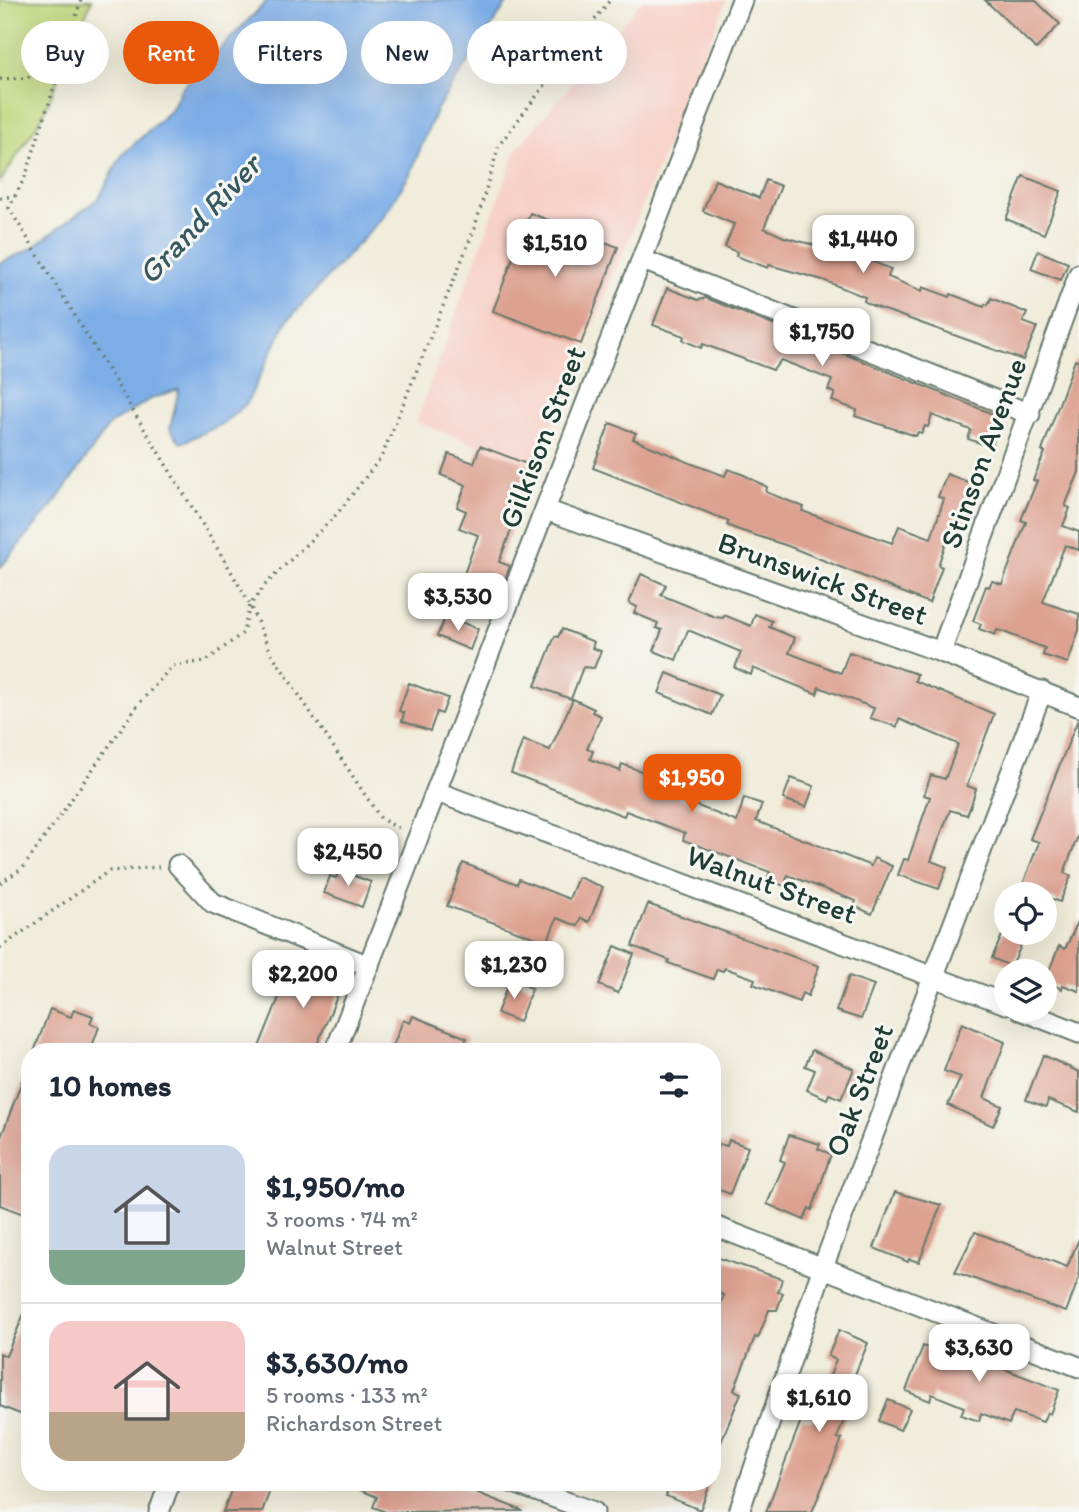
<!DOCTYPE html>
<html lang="en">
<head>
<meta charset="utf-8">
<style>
  :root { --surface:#fff; --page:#f2f2f3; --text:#1f2937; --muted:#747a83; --line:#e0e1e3; --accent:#ea580c }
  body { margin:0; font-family:Itim,sans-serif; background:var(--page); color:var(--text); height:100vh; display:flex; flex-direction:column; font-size:26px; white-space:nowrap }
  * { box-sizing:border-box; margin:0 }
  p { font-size:23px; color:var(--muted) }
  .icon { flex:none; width:38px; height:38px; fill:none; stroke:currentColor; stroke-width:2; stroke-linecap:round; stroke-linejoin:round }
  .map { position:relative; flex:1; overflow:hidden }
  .details { position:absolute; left:21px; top:1043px; width:700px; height:448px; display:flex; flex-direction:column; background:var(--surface); border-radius:28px; box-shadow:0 7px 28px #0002 }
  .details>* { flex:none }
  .banner { position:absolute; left:21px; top:21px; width:700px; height:63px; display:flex; gap:14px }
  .controls { position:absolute; left:994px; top:882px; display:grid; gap:14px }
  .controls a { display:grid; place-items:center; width:63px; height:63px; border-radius:50%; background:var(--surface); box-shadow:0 7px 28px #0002; font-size:35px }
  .price { position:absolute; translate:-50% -60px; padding:0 16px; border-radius:14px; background:#fff; color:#222; font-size:23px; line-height:46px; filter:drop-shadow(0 2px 4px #0008) }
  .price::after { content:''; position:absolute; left:50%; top:42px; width:21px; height:16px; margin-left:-10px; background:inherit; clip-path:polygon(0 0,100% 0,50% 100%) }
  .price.on { background:var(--accent); color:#fff }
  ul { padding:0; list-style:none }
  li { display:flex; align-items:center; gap:21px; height:175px; padding:0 28px }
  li+li { border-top:2px solid var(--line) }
  li span { display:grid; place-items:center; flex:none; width:196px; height:140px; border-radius:21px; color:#555 }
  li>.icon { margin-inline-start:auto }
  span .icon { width:84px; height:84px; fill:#fffc; stroke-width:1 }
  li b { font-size:30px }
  h2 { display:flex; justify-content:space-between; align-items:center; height:84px; padding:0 28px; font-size:30px }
  .pill { padding:0 24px; border-radius:32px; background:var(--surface); box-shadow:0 7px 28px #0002; font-size:24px; line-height:63px }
  .pill.on { background:var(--accent); color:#fff }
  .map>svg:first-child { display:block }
  .built { fill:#f7d1c7 }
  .green { fill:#bfd579; stroke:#6f8956; stroke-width:2 }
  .water { fill:#7dade7; stroke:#4e758e; stroke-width:2 }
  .building { fill:#dda190 }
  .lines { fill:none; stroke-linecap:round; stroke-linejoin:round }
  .street-casing { stroke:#687a6e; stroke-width:23 }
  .path { stroke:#687a6e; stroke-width:3.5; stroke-dasharray:2 5; stroke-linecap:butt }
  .street { stroke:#fff; stroke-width:19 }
  .labels { text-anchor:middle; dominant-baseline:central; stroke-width:6; stroke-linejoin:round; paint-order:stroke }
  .street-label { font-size:30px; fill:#1f3d34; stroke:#f6f6f2 }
  .water-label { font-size:32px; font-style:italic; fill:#365961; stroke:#f6f6f2 }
</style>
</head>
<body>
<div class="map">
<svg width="1079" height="1512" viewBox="0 0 1079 1512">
  <rect width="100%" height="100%" fill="#f6f6f2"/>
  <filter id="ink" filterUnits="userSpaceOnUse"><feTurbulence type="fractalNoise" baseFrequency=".0143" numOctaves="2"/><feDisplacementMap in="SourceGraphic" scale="14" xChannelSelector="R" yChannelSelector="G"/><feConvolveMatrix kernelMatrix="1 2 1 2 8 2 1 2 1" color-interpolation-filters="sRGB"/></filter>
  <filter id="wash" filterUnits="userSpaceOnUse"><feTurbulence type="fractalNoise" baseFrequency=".00686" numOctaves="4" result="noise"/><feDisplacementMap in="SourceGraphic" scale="28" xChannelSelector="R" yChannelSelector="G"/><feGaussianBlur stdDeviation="1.57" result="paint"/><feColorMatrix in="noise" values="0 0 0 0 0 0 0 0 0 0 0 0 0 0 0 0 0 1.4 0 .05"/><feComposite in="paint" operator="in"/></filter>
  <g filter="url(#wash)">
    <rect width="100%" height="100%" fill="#f0ecd9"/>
    <polygon class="built" points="642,0 727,0 535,467 416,422 516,150"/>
    <polygon class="green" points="0,0 92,0 42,117 0,182"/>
    <polygon class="water" points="268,0 509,0 436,110 410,174 383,217 286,322 247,403 223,424 181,443 170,429 179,389 151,399 110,424 56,501 0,568 0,263 29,250 99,198 122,155 172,109 181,89"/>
    <g id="blocks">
      <g class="building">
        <polygon points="985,0 1035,0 1060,24 1036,49"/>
        <polygon points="1023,176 1061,191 1044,234 1006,219"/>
        <polygon points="715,180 759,198 766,180 781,186 764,228 784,237 818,246 820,238 857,252 856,255 891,269 888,277 922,291 923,287 950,297 951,294 984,307 985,304 988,305 991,298 1027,313 1023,322 1037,327 1023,360 871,305 864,301 865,297 823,280 769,265 768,268 736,256 737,252 725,247 734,224 703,211"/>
        <polygon points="530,213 618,247 581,344 493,311"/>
        <polygon points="1038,251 1068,263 1061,280 1031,269"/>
        <polygon points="667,288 698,300 706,298 1003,418 991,447 968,439 971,430 932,415 928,427 925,426 922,433 918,432 916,436 855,416 857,410 832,401 835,393 828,390 832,380 781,360 773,370 703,344 701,348 683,340 684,336 653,325"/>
        <polygon points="1075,360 1079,360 1079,472 1065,506 1070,508 1063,526 1079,532 1079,550 1065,545 1043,602 1079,614 1079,630 1068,663 1043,655 1045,648 1001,631 997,630 995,635 979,629 981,624 973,621 986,586 989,587 992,581 1002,584 1026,522 1021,520 1037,481 1033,480 1045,452 1042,451"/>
        <polygon points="610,423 636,433 633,439 690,463 725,476 728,469 744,475 767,487 766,492 804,507 802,511 892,543 899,526 931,538 944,499 938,497 947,474 976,485 967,510 972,512 964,534 951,530 938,565 942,567 929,603 788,546 736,529 727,525 729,521 593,468"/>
        <polygon points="480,446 535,467 499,562 510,566 501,590 464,574 478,535 459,528 466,511 457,507 466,485 441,475 449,454 474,463"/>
        <polygon points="641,574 666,585 661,595 715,617 723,618 724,615 751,626 755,614 772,621 769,627 795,638 789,653 841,673 849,652 917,674 915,681 994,714 967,786 976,789 970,808 967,815 950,810 931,861 947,867 939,889 898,875 904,859 908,860 930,797 924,795 931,775 945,779 958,744 899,719 897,727 870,718 874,708 819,687 817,694 753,668 751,675 735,668 741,652 688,630 676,660 654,651 662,630 656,628 658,623 634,613 637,607 629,603"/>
        <polygon points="446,616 478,629 470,650 437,636"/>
        <polygon points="562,629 594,642 592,648 601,651 594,668 583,667 571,699 535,686 555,636 558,637"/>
        <polygon points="667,673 720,695 712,715 659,693"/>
        <polygon points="409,683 448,698 442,714 437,712 430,731 402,721 404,713 399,711"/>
        <polygon points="573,699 594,709 592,712 601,716 587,749 593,751 590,759 620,771 622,764 662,779 663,776 683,783 678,798 737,822 744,798 762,804 756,821 871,866 874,858 892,866 872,914 854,906 856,901 788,875 784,886 767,879 770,872 683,840 685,833 626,811 624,816 511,773 523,740 550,750"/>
        <polygon points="1078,719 1079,833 1064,873 1071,876 1060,902 1022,887 1039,842 1030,839"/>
        <polygon points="791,778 814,786 806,807 783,799"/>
        <polygon points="463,863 517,884 519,879 569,899 578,877 603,887 589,922 581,918 578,926 557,918 547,942 447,906"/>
        <polygon points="339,870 371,882 362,907 324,893 330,876 336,878"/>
        <polygon points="648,904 819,966 808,996 802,993 799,1002 753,984 755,979 725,968 723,971 717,969 713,979 668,963 669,960 632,946"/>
        <polygon points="1079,920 1079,991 1063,985 1062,989 1045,981 1059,946 1065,949"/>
        <polygon points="1003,933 1026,933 1012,967 992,958"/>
        <polygon points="615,946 634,954 618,993 599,985"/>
        <polygon points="302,958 346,975 314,1052 257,1052 284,985 290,988"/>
        <polygon points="849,976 874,985 861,1019 836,1011"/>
        <polygon points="510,979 532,988 519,1022 497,1013"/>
        <polygon points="50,1009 71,1017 74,1009 93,1016 90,1023 99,1027 90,1052 34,1052"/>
        <polygon points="413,1016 467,1038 461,1052 391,1052 403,1020 410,1023"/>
        <polygon points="962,1023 1005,1042 984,1098 1002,1106 993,1126 948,1105 961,1077 944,1071"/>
        <polygon points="812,1050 854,1069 841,1099 829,1094 827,1099 807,1090 815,1070 805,1066"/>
        <polygon points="1043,1055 1079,1072 1079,1112 1048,1100 1046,1107 1026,1100"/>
        <polygon points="28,1065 30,1206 26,1215 0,1205 0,1140"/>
        <polygon points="789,1135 820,1144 818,1149 831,1154 812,1210 809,1208 804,1220 767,1204 785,1162 780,1160"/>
        <polygon points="729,1140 748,1147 730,1194 712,1187 712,1161 719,1144 727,1146"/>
        <polygon points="895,1192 941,1205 919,1262 909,1259 908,1262 874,1248"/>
        <polygon points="975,1232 1067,1267 1079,1239 1079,1278 1066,1312 955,1272"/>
        <polygon points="712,1256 782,1279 778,1292 783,1293 777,1310 769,1310 758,1338 755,1337 734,1390 741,1393 713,1462 712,1328 724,1295 712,1291"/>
        <polygon points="30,1300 30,1418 0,1406 0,1353 6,1356"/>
        <polygon points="839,1330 868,1343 848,1391 854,1394 837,1438 842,1439 836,1454 812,1512 766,1512 802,1418 813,1421 836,1360 828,1356"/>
        <polygon points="931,1341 952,1349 955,1343 1006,1362 1004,1369 1059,1390 1050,1414 1047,1412 1043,1422 1014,1412 1009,1424 981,1413 979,1421 961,1415 964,1407 932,1394 930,1401 906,1391 923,1346 928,1348"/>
        <polygon points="888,1400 910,1409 900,1430 879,1421"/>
        <polygon points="234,1482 273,1482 262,1512 223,1512"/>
        <polygon points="341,1482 450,1482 523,1511 386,1512 373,1507 377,1497"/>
        <polygon points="671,1482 686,1487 688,1482 711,1482 700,1510 666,1496"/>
      </g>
    </g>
  </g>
  <g filter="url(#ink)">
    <use href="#blocks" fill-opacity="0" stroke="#687a6e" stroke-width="2"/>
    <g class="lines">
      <defs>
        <g id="street">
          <polyline points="643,260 1030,414"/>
          <polyline points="546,510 941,652 1079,707"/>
          <polyline points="941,652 1079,274"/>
          <polyline points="437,792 1006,1004"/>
          <polyline points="178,865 213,903 369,966"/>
          <polyline points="1021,1010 1079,1033"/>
          <polyline points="335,1052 742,0"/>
          <polyline points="712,1225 1079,1367"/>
          <polyline points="511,1482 594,1512"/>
          <polyline points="159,1512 170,1482"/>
          <polyline points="739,1512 823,1267 1042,691"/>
        </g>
      </defs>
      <use href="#street" class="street-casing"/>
      <g class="path">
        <polyline points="64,56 26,175 9,208 228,566 250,605 270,651 381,819 402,830"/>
        <polyline points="0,79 27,78 64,56 81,0"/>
        <polyline points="0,198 15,196"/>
        <polyline points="0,883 23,868 138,705 172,666 206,661 243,633 250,605 266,584 337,514 382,456 474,230 499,145 610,0"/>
        <polyline points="0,948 109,871 159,867"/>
      </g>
      <use href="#street" class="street"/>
    </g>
  </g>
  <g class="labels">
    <g class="street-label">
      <text transform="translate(542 437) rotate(-69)">Gilkison Street</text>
      <text transform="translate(983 453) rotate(-70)">Stinson Avenue</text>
      <text transform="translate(823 578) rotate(20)">Brunswick Street</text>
      <text transform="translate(772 884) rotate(20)">Walnut Street</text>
      <text transform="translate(859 1090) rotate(-69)">Oak Street</text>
    </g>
    <g class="water-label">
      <text transform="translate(199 219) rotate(-47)">Grand River</text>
    </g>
  </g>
</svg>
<div class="controls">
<a><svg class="icon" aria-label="locate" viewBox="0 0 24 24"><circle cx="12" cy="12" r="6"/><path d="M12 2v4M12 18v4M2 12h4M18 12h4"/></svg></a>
<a><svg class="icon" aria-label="layers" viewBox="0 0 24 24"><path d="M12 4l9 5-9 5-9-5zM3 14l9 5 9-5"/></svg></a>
</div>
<b class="price" style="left:863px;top:275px">$1,440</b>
<b class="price" style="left:555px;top:279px">$1,510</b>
<b class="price" style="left:822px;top:368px">$1,750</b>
<b class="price" style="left:458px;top:633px">$3,530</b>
<b class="price on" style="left:692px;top:814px">$1,950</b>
<b class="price" style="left:348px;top:888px">$2,450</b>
<b class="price" style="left:514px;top:1001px">$1,230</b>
<b class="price" style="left:303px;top:1010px">$2,200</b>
<b class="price" style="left:979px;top:1384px">$3,630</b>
<b class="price" style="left:819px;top:1434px">$1,610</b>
<div class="banner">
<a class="pill">Buy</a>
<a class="pill on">Rent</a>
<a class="pill">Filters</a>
<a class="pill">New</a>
<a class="pill">Apartment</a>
</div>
<section class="details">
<h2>10 homes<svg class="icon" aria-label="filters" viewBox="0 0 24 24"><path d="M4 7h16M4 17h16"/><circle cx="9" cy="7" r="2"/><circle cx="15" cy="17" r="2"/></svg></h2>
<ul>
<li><span style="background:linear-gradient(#c9d6e8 75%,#7fa58c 0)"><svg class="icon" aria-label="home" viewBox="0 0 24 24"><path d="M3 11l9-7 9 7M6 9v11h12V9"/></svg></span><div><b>$1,950/mo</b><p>3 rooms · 74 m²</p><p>Walnut Street</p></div></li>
<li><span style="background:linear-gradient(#f6c9c9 65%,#b9a48a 0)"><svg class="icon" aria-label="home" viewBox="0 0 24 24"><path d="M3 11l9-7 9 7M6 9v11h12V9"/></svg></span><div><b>$3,630/mo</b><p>5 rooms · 133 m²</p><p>Richardson Street</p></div></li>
</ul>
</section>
</div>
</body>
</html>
